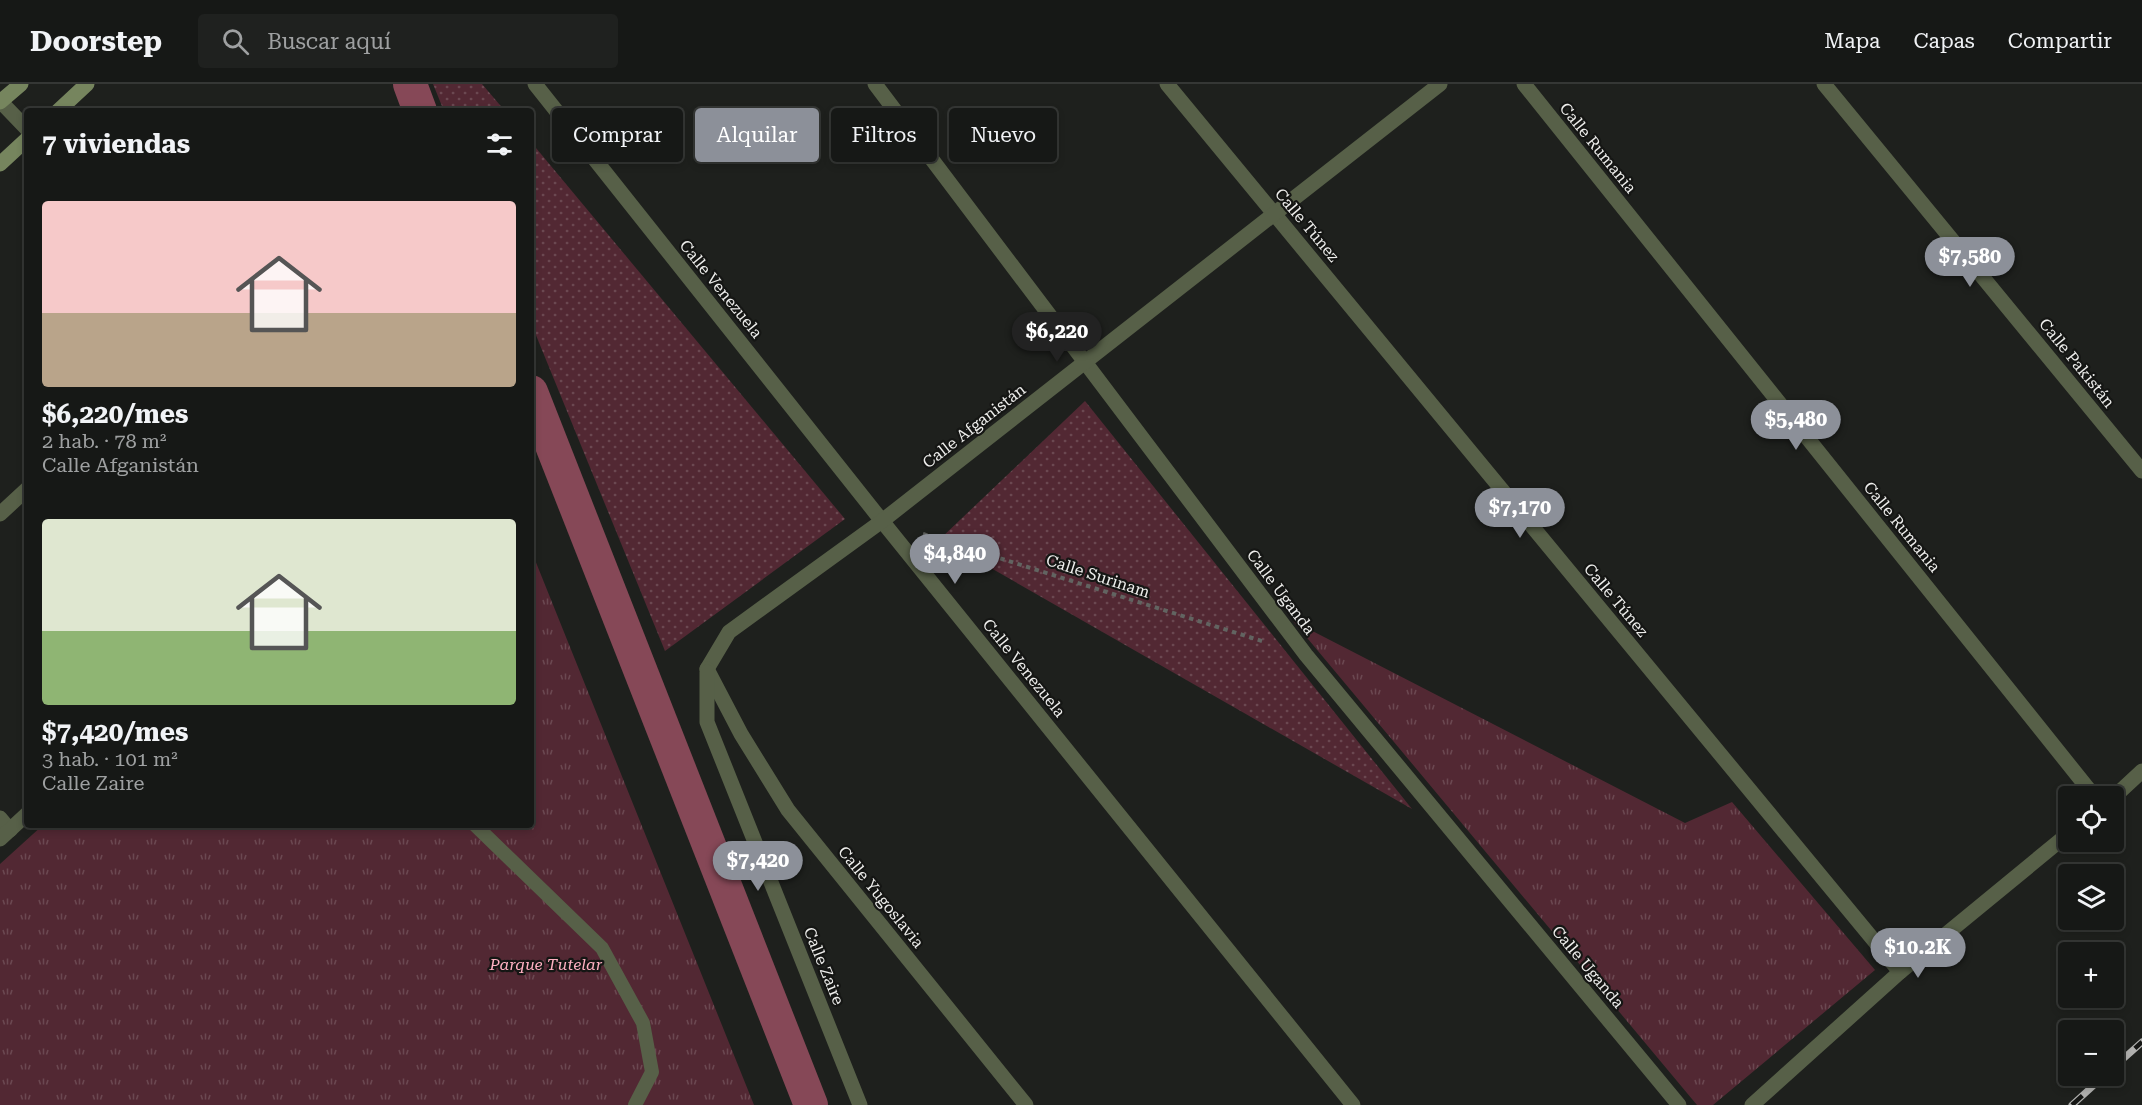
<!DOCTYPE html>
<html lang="es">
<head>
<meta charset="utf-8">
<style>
  :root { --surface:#161816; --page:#1f211f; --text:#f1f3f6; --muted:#9ea0a1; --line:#353735; --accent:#8c9099 }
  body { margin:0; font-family:"Roboto Serif",serif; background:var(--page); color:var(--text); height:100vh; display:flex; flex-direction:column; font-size:22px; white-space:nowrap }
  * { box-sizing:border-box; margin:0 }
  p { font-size:20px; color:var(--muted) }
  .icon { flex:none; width:33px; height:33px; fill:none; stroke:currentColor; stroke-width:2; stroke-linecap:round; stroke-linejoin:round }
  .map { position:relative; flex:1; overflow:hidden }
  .side { position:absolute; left:24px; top:24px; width:510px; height:720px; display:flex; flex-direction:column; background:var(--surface); border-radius:6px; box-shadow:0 3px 9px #0003,0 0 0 2px var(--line) }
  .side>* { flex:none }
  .hud { position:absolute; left:552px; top:24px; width:570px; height:54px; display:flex; gap:12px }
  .fabs { position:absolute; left:2058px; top:702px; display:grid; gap:12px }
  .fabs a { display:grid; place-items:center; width:66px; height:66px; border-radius:6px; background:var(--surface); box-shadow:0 3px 9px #0003,0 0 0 2px var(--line); font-size:30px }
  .price { position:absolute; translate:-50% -51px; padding:0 14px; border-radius:21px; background:var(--accent); color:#fff; font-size:20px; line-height:39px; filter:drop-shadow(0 2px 3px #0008) }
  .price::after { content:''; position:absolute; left:50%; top:36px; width:18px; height:14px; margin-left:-9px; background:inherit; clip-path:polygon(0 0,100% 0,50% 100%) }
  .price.active { background:#222; color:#fff }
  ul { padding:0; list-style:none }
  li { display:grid; align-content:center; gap:12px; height:318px; padding:0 18px }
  li span { display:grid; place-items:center; height:186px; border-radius:6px; color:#555 }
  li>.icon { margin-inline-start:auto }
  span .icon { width:108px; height:108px; fill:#fffc; stroke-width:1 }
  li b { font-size:26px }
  h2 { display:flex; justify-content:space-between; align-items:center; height:72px; padding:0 18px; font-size:26px }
  .chip { padding:0 21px; border-radius:6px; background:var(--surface); box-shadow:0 3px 9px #0003,0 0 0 2px var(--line); font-size:21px; line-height:54px }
  .chip.active { background:var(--accent); color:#fff }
  header { display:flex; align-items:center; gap:36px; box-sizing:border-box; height:84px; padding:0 30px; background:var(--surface); border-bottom:2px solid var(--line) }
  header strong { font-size:28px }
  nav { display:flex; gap:33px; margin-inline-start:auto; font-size:21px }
  .search { width:420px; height:54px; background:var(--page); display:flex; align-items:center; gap:15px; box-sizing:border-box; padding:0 21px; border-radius:6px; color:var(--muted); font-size:22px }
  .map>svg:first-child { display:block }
  .grass { fill:url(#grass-dots) }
  .park { fill:url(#park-tufts) }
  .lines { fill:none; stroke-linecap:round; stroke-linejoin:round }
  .canal { stroke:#864857; stroke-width:34 }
  .path { stroke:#626461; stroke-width:4; stroke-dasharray:4.5 4.5; stroke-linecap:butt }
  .lane { stroke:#576048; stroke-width:14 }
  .street { stroke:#576048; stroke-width:15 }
  .secondary { stroke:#76855e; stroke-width:15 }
  .rail-casing { stroke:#b1b1af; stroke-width:7 }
  .rail { stroke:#151614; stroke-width:4.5; stroke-dasharray:14; stroke-linecap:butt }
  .labels { text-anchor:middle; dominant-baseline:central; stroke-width:4.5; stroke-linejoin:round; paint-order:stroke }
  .street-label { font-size:16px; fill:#eeeeec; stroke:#151614 }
  .park-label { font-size:16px; font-style:italic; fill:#ffb1c2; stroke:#151614 }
</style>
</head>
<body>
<header>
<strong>Doorstep</strong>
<div class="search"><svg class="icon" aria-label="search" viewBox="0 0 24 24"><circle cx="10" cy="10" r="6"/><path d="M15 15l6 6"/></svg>Buscar aquí</div>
<nav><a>Mapa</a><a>Capas</a><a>Compartir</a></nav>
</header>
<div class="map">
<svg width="2142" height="1021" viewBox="0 0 2142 1021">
  <defs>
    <pattern id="grass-dots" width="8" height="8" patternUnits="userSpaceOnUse" patternTransform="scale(1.5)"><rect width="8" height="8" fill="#522833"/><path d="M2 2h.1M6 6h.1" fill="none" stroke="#6b4851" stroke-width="1.8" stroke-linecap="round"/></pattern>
    <pattern id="park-tufts" width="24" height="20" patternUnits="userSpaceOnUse" patternTransform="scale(1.5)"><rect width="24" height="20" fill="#522833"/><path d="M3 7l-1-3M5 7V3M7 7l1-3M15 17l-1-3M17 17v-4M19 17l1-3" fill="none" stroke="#6b4851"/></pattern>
  </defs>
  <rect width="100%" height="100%" fill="#1e201d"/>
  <g class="grass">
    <polygon points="433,0 482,0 505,27 444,27"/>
    <polygon points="531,58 845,435 665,567 531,239"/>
    <polygon points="1085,317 1412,725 940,455"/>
  </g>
  <g class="park">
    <polygon points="531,466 754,1021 0,1021 0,780 43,741 531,741"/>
    <polygon points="1293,537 1685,739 1732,718 1875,886 1713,1021 1697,1021"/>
  </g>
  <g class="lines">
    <g class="canal">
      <polyline points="410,0 420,27"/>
      <polyline points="531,308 811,1021"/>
    </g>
    <polyline class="path" points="923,450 1265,558"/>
    <polyline class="lane" points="475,741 602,864 643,939 652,988 635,1021"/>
    <g class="street">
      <polyline points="535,0 882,437 1353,1021"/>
      <polyline points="875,0 1306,571 1679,1021"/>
      <polyline points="1167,0 1900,888"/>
      <polyline points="1524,0 2094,712"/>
      <polyline points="1824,0 2142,387"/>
      <polyline points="0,17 27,45"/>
      <polyline points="0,430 27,405"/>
      <polyline points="707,585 729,548 882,437 1440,0"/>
      <polyline points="707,585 741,650 788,726 1026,1021"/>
      <polyline points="707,588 707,638 860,1021"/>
      <polyline points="2114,713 2142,687"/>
      <polyline points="0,734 10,746"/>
      <polyline points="0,755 27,730"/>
      <polyline points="1752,1021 1900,888 2068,750"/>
    </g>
    <g class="secondary">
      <polyline points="0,18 21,0"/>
      <polyline points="58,27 87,0"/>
      <polyline points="0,80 27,55"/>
    </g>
    <defs>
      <g id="rail">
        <polyline points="2114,983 2142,958"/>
        <polyline points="2072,1021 2104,992"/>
      </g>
    </defs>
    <use href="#rail" class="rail-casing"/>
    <use href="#rail" class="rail"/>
  </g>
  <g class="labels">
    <g class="street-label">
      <text transform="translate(1598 64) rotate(51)">Calle Rumania</text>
      <text transform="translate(1307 141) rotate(50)">Calle Túnez</text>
      <text transform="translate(721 205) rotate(51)">Calle Venezuela</text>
      <text transform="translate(2077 279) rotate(51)">Calle Pakistán</text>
      <text transform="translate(974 342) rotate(-38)">Calle Afganistán</text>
      <text transform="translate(1902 443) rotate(51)">Calle Rumania</text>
      <text transform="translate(1098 492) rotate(18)">Calle Surinam</text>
      <text transform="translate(1281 508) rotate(53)">Calle Uganda</text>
      <text transform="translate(1616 516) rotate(50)">Calle Túnez</text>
      <text transform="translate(1024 584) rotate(51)">Calle Venezuela</text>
      <text transform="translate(881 813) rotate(51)">Calle Yugoslavia</text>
      <text transform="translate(824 882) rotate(68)">Calle Zaire</text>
      <text transform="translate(1588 883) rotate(50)">Calle Uganda</text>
    </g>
    <g class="park-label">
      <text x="546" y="880">Parque Tutelar</text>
    </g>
  </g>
</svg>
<div class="fabs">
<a><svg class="icon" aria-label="locate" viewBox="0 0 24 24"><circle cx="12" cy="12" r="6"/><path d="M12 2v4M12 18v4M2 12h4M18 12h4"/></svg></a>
<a><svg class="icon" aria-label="layers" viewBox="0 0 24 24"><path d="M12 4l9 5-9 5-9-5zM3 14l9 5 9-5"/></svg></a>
<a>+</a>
<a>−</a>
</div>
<b class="price" style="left:1970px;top:204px">$7,580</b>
<b class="price active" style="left:1057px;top:279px">$6,220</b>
<b class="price" style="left:1796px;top:367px">$5,480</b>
<b class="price" style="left:1520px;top:455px">$7,170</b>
<b class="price" style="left:955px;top:501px">$4,840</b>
<b class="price" style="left:758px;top:808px">$7,420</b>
<b class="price" style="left:1918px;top:895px">$10.2K</b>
<div class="hud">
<a class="chip">Comprar</a>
<a class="chip active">Alquilar</a>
<a class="chip">Filtros</a>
<a class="chip">Nuevo</a>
</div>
<section class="side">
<h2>7 viviendas<svg class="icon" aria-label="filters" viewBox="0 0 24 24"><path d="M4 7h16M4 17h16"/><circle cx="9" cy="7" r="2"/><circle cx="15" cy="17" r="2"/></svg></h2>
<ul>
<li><span style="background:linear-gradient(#f6c9c9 60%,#b9a48a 0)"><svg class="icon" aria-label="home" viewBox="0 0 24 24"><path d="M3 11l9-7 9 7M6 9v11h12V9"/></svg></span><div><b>$6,220/mes</b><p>2 hab. · 78 m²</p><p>Calle Afganistán</p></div></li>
<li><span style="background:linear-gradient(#dfe7d0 60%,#8fb573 0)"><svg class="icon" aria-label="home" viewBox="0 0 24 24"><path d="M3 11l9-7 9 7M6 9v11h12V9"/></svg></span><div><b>$7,420/mes</b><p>3 hab. · 101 m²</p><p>Calle Zaire</p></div></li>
</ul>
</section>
</div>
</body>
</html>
